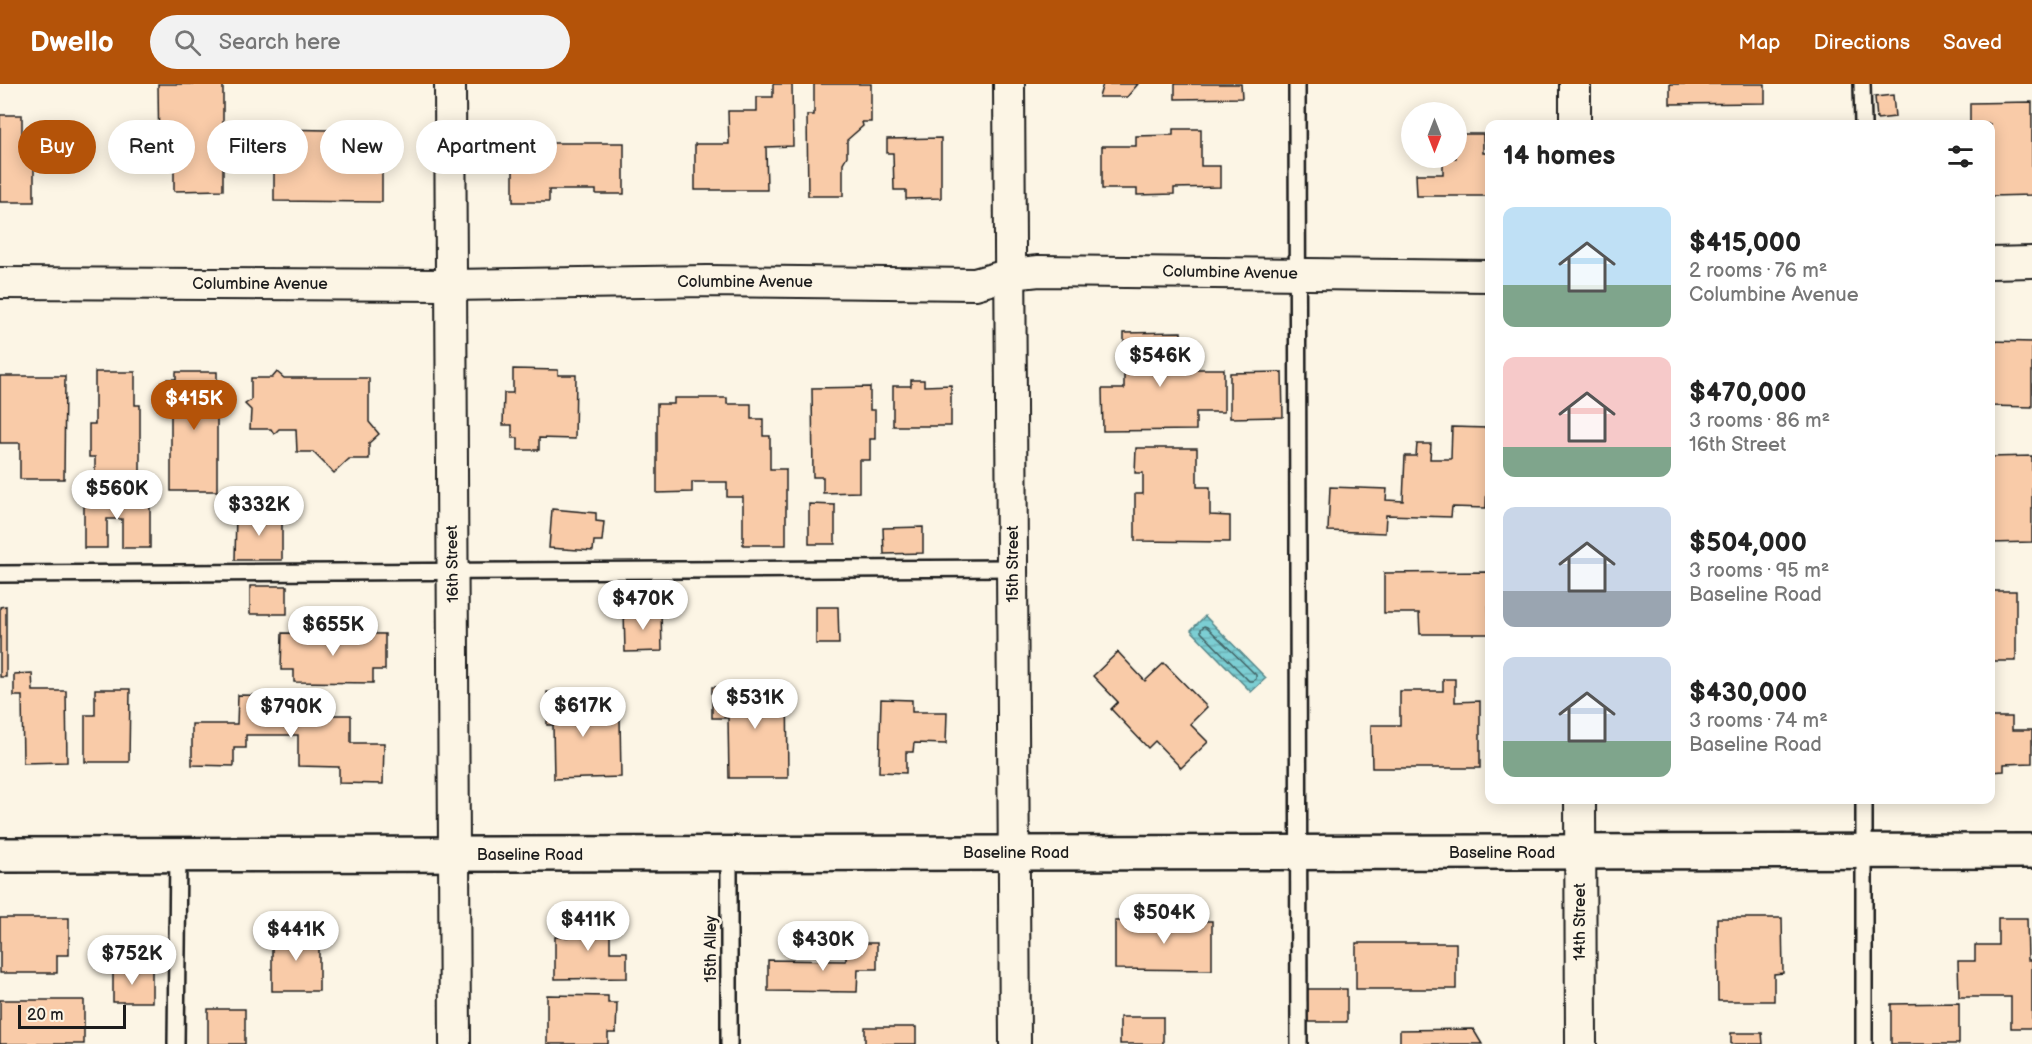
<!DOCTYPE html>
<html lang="en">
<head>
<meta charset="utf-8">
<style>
  :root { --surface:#fff; --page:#f2f2f2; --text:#222; --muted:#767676; --accent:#b45309 }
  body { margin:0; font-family:"Balsamiq Sans",sans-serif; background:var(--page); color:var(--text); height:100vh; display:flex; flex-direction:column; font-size:22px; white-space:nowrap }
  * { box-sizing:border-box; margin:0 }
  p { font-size:20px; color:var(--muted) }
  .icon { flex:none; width:33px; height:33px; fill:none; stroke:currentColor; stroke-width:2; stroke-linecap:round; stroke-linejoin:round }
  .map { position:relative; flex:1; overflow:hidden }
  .sheet { position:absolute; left:1485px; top:36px; width:510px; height:684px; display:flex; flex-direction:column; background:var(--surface); border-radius:12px; box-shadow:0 3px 15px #0003 }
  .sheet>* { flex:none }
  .hud { position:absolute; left:18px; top:36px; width:570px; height:54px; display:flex; gap:12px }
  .needle { width:39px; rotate:180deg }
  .buttons { position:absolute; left:1401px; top:18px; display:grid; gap:12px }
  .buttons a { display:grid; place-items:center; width:66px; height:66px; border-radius:50%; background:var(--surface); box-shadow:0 3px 15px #0003; font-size:30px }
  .scale { position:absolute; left:18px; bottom:15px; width:108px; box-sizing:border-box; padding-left:6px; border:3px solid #1c1c1c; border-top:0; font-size:16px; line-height:21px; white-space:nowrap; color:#1c1c1c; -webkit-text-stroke:4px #fcf5e5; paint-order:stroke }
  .price { position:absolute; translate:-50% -51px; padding:0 14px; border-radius:21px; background:#fff; color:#222; font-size:20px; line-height:39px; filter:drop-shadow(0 2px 3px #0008) }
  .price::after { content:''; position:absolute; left:50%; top:36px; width:18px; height:14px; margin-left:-9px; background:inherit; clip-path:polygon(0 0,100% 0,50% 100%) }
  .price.on { background:var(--accent); color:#fff }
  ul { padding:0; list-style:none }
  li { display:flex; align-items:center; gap:18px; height:150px; padding:0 18px }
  li span { display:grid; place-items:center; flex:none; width:168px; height:120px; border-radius:12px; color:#555 }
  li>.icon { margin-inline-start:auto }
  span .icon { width:72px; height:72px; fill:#fffc; stroke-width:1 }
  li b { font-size:26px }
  h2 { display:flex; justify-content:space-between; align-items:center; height:72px; padding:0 18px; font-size:26px }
  .chip { padding:0 21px; border-radius:27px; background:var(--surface); box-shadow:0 3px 15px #0003; font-size:21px; line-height:54px }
  .chip.on { background:var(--accent); color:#fff }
  header { display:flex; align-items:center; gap:36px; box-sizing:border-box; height:84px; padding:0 30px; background:var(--accent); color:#fff }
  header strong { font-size:28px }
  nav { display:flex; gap:33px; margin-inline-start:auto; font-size:21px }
  .search { width:420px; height:54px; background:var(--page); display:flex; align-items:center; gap:15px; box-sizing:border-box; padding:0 21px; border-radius:33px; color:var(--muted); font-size:22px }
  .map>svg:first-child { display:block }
  .water { fill:url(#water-rules); stroke:#56878a; stroke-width:1.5 }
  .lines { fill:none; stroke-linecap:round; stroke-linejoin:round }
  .shore { stroke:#426365; stroke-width:1.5 }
  .building { fill:#f9cba8; stroke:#1c1c1c; stroke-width:1.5 }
  .service-casing { stroke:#1c1c1c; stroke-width:20 }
  .minor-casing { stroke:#1c1c1c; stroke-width:34 }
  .tertiary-casing { stroke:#1c1c1c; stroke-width:38 }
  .service { stroke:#fcf5e5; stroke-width:15 }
  .minor { stroke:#fcf5e5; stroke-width:30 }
  .tertiary { stroke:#fcf5e5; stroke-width:33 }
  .labels { text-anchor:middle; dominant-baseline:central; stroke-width:5; stroke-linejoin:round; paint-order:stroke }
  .street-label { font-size:16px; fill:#1c1c1c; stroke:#fcf5e5 }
</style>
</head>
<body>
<header>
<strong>Dwello</strong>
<div class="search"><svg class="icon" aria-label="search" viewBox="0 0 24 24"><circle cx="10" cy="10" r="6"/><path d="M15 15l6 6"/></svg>Search here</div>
<nav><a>Map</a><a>Directions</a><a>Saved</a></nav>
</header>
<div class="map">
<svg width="2032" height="960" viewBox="0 0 2032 960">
  <defs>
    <pattern id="water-rules" width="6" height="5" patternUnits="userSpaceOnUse" patternTransform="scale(1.5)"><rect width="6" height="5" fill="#7cced3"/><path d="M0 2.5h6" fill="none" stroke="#6bb0b5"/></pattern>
  </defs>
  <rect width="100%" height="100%" fill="#fcf5e5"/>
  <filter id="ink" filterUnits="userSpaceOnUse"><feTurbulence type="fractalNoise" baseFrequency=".0167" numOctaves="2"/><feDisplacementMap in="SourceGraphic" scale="12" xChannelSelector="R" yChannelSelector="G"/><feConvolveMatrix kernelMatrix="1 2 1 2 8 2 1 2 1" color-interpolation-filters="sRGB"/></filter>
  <g filter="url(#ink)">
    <polygon class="water" points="1205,532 1266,594 1251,608 1191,546"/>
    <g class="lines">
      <polygon class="shore" points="1204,542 1207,543 1256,591 1256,595 1253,597 1249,597 1201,548 1201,545"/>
    </g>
    <g class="building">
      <polygon points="158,0 223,0 223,106 174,107 174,74 159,74"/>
      <polygon points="773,0 792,0 793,62 766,63 767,106 695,106 695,60 729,60 728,27 757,27 757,13 773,13"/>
      <polygon points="814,0 871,0 871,38 862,38 863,42 847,56 847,72 843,79 843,112 808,112 807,31 814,31"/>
      <polygon points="1103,0 1138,0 1127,13 1099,13"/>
      <polygon points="1175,0 1241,0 1242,14 1175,15"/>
      <polygon points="1670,0 1765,0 1765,19 1670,20"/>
      <polygon points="1893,11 1895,33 1877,35 1875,13"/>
      <polygon points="2032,18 2032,111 1990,112 1990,40 1970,40 1970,19"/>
      <polygon points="0,31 22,31 22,66 34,66 34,118 0,118"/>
      <polygon points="274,45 382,47 382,118 274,117"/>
      <polygon points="1173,45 1201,45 1201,82 1220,82 1220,103 1174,104 1174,110 1137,111 1137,105 1102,105 1102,62 1136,62 1136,52 1173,51"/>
      <polygon points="1456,50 1483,50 1483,69 1490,69 1490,112 1417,112 1416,90 1443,90 1443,74 1456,74"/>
      <polygon points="941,54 941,114 906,115 906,106 894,106 893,69 887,69 887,55"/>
      <polygon points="546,59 624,59 624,110 596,110 596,106 549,106 549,118 513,118 513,83 546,83"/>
      <polygon points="1181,248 1181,285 1224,285 1224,328 1196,328 1196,346 1103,347 1102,305 1124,305 1124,249"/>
      <polygon points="1990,257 2032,258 2032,323 1990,322"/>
      <polygon points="513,285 558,286 558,291 576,291 575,355 539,354 539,366 518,366 518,354 512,354 512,341 503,341 504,309 513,309"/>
      <polygon points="95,288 135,288 135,321 140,321 140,395 149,395 149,408 102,408 102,397 95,397 95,373 89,373 89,340 95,340"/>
      <polygon points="176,288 217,288 217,407 171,407 171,320 167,320 167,295 176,295"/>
      <polygon points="277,288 284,294 369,294 369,338 379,350 369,359 369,375 349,375 334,389 313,368 297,368 296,345 279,345 274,350 271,345 250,345 251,326 245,320 251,316 251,294 272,294"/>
      <polygon points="1282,288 1283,333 1230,334 1230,289"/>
      <polygon points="0,292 65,292 64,395 20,395 20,359 0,359"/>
      <polygon points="911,296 924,296 924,302 951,301 951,342 893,342 893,302 911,302"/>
      <polygon points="870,303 870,326 875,326 875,355 870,355 870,376 859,376 859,408 823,409 823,393 813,393 812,304"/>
      <polygon points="674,314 727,314 727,320 751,320 751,335 763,335 763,352 770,352 770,385 786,385 786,461 743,461 743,413 727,413 727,398 692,398 692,408 657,409 657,320 674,320"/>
      <polygon points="1452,343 1488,344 1490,400 1487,399 1486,424 1452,423 1451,433 1386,431 1385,449 1328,447 1330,403 1387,405 1386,416 1403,417 1405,372 1416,372 1417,360 1431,360 1430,375 1451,375"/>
      <polygon points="1136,364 1197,364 1197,403 1210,403 1210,431 1230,432 1230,458 1135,457 1135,410 1143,410 1143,389 1135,389"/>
      <polygon points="2032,372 2032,458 1990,459 1990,373"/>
      <polygon points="84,414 150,414 150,464 122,464 122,435 107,435 107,464 84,464"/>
      <polygon points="809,420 835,421 835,460 809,460"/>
      <polygon points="552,425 596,429 596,437 604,438 602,457 594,457 593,467 549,464"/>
      <polygon points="236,429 282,430 282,476 235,476"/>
      <polygon points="923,443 923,469 884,470 883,444"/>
      <polygon points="1488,488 1489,550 1420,550 1419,529 1384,529 1384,489"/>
      <rect x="250" y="502" width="37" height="28"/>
      <rect x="1990" y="507" width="26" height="70"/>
      <polygon points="6,522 6,593 0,593 0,523"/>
      <polygon points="816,523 838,523 839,560 816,560"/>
      <polygon points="624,526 661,526 662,567 625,568"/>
      <polygon points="282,549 385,550 385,586 373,586 373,599 294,598 294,586 281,586"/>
      <polygon points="1118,568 1145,597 1164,579 1207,623 1190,640 1208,658 1181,684 1155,657 1148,664 1111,625 1118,618 1093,592"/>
      <polygon points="32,589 33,607 66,607 67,678 23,679 22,612 14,612 14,590"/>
      <polygon points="1443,595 1455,595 1455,618 1480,617 1480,684 1372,684 1371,641 1400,641 1400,607 1443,607"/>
      <polygon points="712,603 787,603 788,694 729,694 728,634 712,634"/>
      <polygon points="95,605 130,605 129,678 85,678 85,631 95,631"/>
      <polygon points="547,608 596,608 596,634 620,634 621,693 554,695 553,641 547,641"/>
      <polygon points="238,611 291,612 291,631 351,631 351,659 384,659 383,700 339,699 339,683 298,682 298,651 246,651 246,664 234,664 234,682 192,681 192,640 237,640"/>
      <polygon points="881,615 912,616 912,628 947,628 946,660 914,659 913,668 906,668 906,689 879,688"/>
      <polygon points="1990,633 2012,633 2012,646 2032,646 2032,679 2004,680 2004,687 1990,688"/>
      <polygon points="0,834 69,834 69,871 57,871 57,889 0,889"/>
      <polygon points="1717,834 1782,834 1783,889 1774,890 1774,917 1718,917"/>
      <polygon points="1998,834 2027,834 2028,876 2032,876 2032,944 2011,944 2011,913 1959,913 1958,877 1975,877 1975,861 1998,861"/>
      <polygon points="610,835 610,868 627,868 627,894 555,895 555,853 568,853 567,836"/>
      <polygon points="1115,837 1212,837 1212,886 1115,885"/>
      <rect x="272" y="849" width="47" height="58"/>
      <polygon points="846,859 877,859 877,885 858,885 857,908 768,907 768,876 846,877"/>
      <rect x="1356" y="859" width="100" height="46"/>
      <rect x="113" y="885" width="39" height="33"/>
      <rect x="1307" y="905" width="40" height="33"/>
      <polygon points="547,911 608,912 608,919 617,919 616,949 608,949 608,960 547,960"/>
      <rect x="0" y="916" width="84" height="44"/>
      <polygon points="1959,919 1959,960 1891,960 1891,920"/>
      <rect x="208" y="925" width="37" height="35"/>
      <rect x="1120" y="933" width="43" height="27"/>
      <rect x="865" y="943" width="51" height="17"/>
      <polygon points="1473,945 1482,960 1400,960 1400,946"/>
      <polygon points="1731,949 1762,949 1763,960 1731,960"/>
    </g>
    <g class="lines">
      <defs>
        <g id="service">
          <polyline points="1297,0 1299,960"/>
          <polyline points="1862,0 1863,40"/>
          <polyline points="0,490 1013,484"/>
          <polyline points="729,770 729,960"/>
          <polyline points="176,960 178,770"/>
          <polyline points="1864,960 1864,716"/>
        </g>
        <g id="minor">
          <polyline points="450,0 455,960"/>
          <polyline points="1009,0 1015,960"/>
          <polyline points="1575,40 1575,0"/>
          <polyline points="1990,179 2032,178"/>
          <polyline points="0,199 450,201 707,197 975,200 1011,190 1039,187 1490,192"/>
          <polyline points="1580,716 1581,960"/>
        </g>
        <polyline id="tertiary" points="0,771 2032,767"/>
      </defs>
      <use href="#service" class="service-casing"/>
      <use href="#minor" class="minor-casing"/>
      <use href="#tertiary" class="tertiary-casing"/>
      <use href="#service" class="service"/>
      <use href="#minor" class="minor"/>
      <use href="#tertiary" class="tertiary"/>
    </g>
  </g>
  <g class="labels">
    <g class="street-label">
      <text transform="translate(1230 189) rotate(1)">Columbine Avenue</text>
      <text x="745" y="198">Columbine Avenue</text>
      <text x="260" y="200">Columbine Avenue</text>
      <text transform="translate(453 480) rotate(-91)">16th Street</text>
      <text transform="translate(1013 480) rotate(-90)">15th Street</text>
      <text x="1016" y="769">Baseline Road</text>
      <text x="1502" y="769">Baseline Road</text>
      <text x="530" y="771">Baseline Road</text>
      <text transform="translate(1580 838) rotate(-90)">14th Street</text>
      <text transform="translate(711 865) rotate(-90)">15th Alley</text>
    </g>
  </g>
</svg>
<div class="buttons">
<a><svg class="needle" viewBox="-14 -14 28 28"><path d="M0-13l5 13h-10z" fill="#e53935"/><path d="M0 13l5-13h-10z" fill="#767676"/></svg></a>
</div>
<div class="scale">20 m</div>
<b class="price" style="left:1160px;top:304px">$546K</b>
<b class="price on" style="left:194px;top:347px">$415K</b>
<b class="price" style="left:117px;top:437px">$560K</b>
<b class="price" style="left:259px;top:453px">$332K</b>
<b class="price" style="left:643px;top:547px">$470K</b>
<b class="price" style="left:333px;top:573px">$655K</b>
<b class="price" style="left:755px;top:646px">$531K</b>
<b class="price" style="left:583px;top:654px">$617K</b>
<b class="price" style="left:291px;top:655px">$790K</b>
<b class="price" style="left:1164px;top:861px">$504K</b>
<b class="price" style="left:588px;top:868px">$411K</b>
<b class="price" style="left:296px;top:878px">$441K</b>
<b class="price" style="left:823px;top:888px">$430K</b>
<b class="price" style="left:132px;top:902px">$752K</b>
<div class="hud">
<a class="chip on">Buy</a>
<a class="chip">Rent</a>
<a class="chip">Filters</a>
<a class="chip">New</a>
<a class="chip">Apartment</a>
</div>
<section class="sheet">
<h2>14 homes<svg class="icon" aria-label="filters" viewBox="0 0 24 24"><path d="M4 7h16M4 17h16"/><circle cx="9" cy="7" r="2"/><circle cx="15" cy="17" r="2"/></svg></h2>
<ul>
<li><span style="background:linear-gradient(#bfe0f5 65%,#7fa58c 0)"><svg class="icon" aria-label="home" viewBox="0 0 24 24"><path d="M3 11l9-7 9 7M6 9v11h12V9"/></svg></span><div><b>$415,000</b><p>2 rooms · 76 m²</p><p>Columbine Avenue</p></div></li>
<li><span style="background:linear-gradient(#f6c9c9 75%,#7fa58c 0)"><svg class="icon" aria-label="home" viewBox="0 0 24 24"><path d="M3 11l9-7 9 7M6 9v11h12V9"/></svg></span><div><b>$470,000</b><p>3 rooms · 86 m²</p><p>16th Street</p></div></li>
<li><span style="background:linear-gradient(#c9d6e8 70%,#9aa5b1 0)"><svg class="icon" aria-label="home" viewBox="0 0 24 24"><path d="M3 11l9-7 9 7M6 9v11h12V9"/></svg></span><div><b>$504,000</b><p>3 rooms · 95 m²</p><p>Baseline Road</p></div></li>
<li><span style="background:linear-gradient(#c9d6e8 70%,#7fa58c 0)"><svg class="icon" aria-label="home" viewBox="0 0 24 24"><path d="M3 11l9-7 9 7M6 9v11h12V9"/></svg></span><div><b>$430,000</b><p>3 rooms · 74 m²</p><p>Baseline Road</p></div></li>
</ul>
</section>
</div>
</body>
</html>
